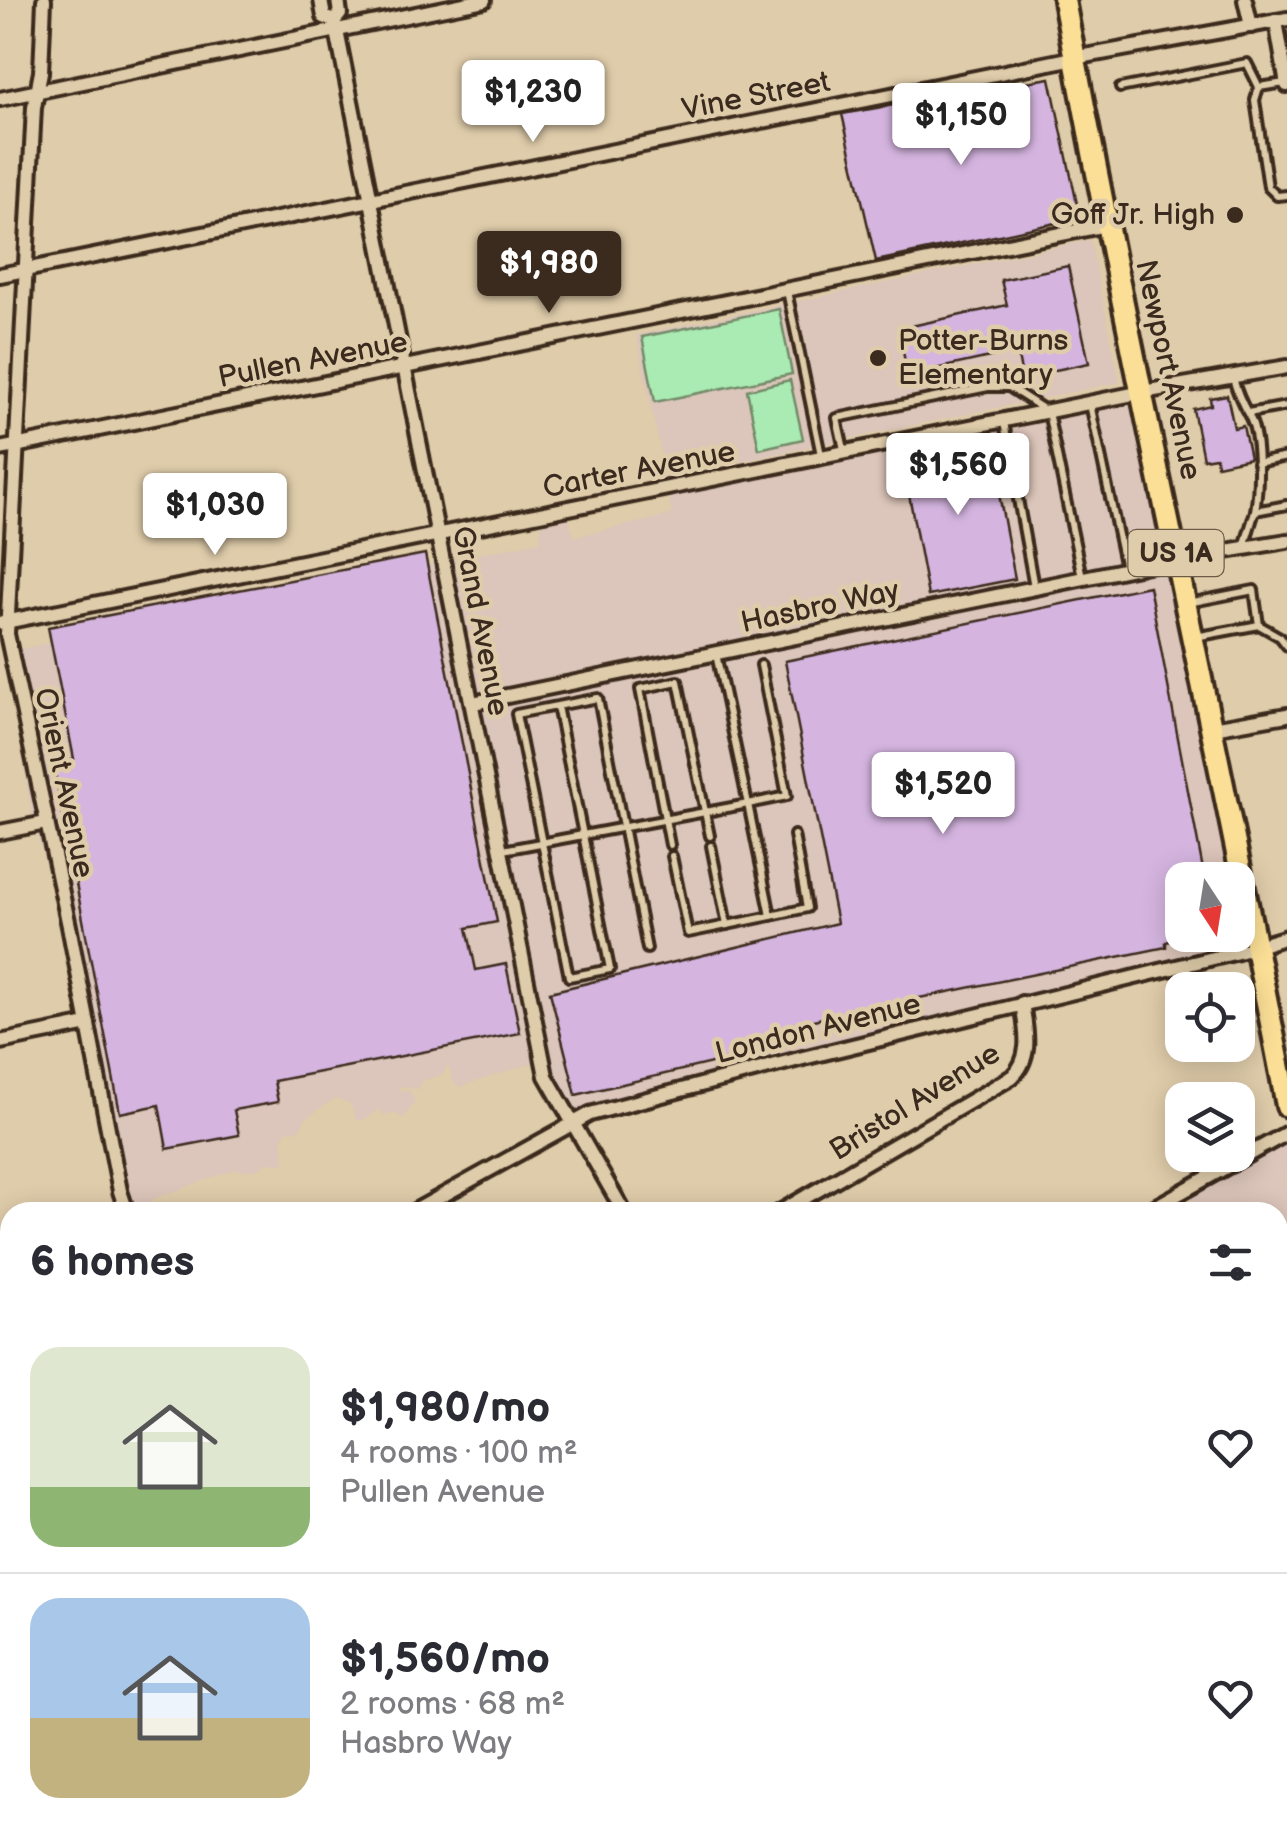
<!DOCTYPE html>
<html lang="en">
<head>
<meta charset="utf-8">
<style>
  :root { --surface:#fff; --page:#f2f2f3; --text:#2b2b33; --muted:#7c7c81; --line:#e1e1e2; --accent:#3b2a1e }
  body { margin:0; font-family:"Balsamiq Sans",sans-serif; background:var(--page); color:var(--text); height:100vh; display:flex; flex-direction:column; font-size:38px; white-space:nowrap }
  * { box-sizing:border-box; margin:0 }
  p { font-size:32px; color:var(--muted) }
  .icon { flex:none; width:55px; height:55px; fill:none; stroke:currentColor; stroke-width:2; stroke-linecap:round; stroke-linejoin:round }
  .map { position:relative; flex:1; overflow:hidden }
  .side { position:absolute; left:0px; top:1202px; width:1288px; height:642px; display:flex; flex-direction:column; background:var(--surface); border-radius:30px 30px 0 0; box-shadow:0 5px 25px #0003 }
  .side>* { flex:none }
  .needle { width:65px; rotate:168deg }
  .tools { position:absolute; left:1165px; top:862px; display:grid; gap:20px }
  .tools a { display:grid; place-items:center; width:90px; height:90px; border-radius:20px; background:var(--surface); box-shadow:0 5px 25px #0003; font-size:50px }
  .price { position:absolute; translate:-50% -85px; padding:0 22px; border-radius:10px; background:#fff; color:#222; font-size:32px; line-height:65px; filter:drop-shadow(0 2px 5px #0008) }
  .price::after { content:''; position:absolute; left:50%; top:60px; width:30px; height:22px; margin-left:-15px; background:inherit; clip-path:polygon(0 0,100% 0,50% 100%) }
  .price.active { background:var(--accent); color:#fff }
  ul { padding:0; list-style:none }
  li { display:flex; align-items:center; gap:30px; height:250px; padding:0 30px }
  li+li { border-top:2px solid var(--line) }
  li span { display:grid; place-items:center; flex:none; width:280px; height:200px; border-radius:30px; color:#555 }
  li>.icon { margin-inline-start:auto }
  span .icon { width:120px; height:120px; fill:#fffc; stroke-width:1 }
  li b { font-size:42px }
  h2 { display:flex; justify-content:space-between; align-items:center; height:120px; padding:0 30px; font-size:42px }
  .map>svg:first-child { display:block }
  .built { fill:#dcc5ba; fill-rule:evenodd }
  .green { fill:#aaebb3; stroke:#728a68; stroke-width:2.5 }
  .building { fill:#d5b5e0; stroke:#3b2a1e; stroke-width:2.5 }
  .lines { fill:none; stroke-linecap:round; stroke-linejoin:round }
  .service-casing { stroke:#3b2a1e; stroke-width:14 }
  .minor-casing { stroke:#3b2a1e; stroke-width:20 }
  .primary-casing { stroke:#3b2a1e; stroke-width:28 }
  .service { stroke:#dfccaa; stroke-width:6 }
  .minor { stroke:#dfccaa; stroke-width:12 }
  .primary { stroke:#fbdf96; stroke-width:20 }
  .poi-dot { fill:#3b2a1e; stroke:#dfccaa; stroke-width:4 }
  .labels { text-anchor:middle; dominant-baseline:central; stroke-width:9; stroke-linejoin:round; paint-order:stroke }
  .shield { fill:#dfccaa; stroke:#6c5b48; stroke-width:2.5 }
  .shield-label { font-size:28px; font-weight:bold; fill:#3b2a1e }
  .street-label { font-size:30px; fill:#3b2a1e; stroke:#dfccaa }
  .poi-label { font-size:30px; fill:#3b2a1e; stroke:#dfccaa; text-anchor:end }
</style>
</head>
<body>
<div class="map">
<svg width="1287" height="1844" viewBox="0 0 1287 1844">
  <rect width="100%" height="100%" fill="#dfccaa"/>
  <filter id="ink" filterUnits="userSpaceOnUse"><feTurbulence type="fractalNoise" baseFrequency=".01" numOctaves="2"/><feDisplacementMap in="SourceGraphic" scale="20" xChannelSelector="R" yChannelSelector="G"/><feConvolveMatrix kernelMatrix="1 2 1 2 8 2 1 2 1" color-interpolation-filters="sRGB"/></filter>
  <g filter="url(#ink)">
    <g class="built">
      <polygon points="1090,240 1120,382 666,477 636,335"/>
      <path d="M1142 391 1253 937 1024 1003 782 1059 590 1110 573 1118 549 1082 542 1060 459 1087 453 1081 448 1065 443 1074 422 1081 417 1089 398 1086 399 1090 410 1091 415 1102 403 1118 393 1113 384 1115 379 1109 368 1118 357 1121 350 1103 335 1099 307 1117 299 1130 286 1131 282 1140 285 1163H265L260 1169 242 1171 236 1169 153 1199 143 1208 121 1212 88 1075 52 886 32 817 8 655 11 651 540 541 543 510 562 505 566 508 574 537 671 515 669 485ZM1182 880H1238V935H1182Z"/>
      <polygon points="1287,1135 1287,1440 1278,1440 1278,1212 1196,1212 1185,1182 1231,1155 1238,1155 1238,1152 1255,1140"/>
      <polygon points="1278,1793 1287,1810 1287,1844 1165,1844 1159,1835 1278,1835"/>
    </g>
    <g class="green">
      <polygon points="779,309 792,374 655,402 642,337"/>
      <polygon points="790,380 803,439 759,449 747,390"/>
    </g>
    <g class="building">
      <polygon points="1050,78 1080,218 876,261 842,114"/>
      <polygon points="1068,266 1089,363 1022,377 1017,351 908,375 898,329 1007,305 1001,280"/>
      <polygon points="1227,395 1234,428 1243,426 1250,458 1217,465 1216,457 1203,459 1193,409 1211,405 1210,398"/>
      <polygon points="989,441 1015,579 928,596 902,457"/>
      <polygon points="425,554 497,922 467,928 476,970 506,964 520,1033 274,1081 278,1102 234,1110 239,1135 167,1149 159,1105 120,1113 53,763 74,759 48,627"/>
      <polygon points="1149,586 1205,880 1182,880 1182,935 1196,935 1166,942 1166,947 789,1025 792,1044 576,1095 550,992 837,923 785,661"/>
    </g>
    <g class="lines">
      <defs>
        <g id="service">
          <polyline points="1259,87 1255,100 1268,187 1277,196 1287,195"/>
          <polyline points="1120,88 1247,63 1259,87 1285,83"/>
          <polyline points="787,291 821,455"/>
          <path d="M1233 378C1237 393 1241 402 1248 414 1261 435 1259 487 1255 511L1287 505"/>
          <polyline points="1090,404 1125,568"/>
          <polyline points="1248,413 1287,406"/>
          <polyline points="1004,422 1034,587"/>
          <polyline points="845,454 837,418 988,387 1009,387 1048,412 1082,577"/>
          <polyline points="1257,463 1287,457"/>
          <polyline points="1244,547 1255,511"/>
          <polyline points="1188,603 1254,590 1259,625 1195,637"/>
          <polyline points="1259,625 1280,637 1287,646"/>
          <polyline points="761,665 787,796 748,804 771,916 807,908 794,835"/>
          <polyline points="557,706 516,714 569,977 610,969 557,706 598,698 647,949"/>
          <polyline points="670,845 640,689 678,681 710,836"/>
          <polyline points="711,846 727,925"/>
          <polyline points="503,850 748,804 716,654"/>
          <polyline points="672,856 688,933 771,916"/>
        </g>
        <g id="minor">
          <polyline points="44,0 41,72 34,107 7,634 69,926 120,1191 127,1212"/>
          <polyline points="321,0 324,17 334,21 337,31 546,1076 624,1212"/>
          <polyline points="1245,0 1251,26"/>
          <polyline points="334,21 340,14 338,0"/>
          <polyline points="1276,21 1287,85"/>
          <polyline points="0,99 484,0"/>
          <polyline points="0,275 1074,58 1287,19"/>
          <polyline points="0,449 1106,225"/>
          <polyline points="0,623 1143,392 1287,367"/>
          <polyline points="473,703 1177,559 1287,541"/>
          <polyline points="1213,728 1287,715"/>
          <polyline points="0,832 46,823"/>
          <polyline points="0,1042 88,1024"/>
          <polyline points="413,1212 590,1114 803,1058 1238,952 1287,937"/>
          <path d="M780 1212 1012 1077C1033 1057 1026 1030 1022 1003"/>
          <polyline points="1146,1212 1287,1133"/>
          <polyline points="0,1251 10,1248"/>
          <polyline points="1278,1343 1287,1337"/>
          <polyline points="0,1448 10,1442"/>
          <polyline points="1278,1545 1287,1540"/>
          <polyline points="0,1654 10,1649"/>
          <polyline points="1278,1745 1287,1740"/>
          <polyline points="361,1835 366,1844"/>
          <polyline points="980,1835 986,1844"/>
          <polyline points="26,1844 42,1835"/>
          <polyline points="389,1844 405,1835"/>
          <polyline points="747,1844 763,1835"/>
          <polyline points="1105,1844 1121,1835"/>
        </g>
        <path id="primary" d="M1064 0C1132 370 1217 736 1287 1106"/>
      </defs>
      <use href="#service" class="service-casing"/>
      <use href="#minor" class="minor-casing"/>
      <use href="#primary" class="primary-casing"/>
      <use href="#service" class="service"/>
      <use href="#minor" class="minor"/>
      <use href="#primary" class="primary"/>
    </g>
  </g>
  <g class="poi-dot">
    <circle cx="1235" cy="215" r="10"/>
    <circle cx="878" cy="358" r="10"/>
  </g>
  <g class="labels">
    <rect class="shield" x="1128.5" y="530" width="95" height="46" rx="8"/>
    <g class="shield-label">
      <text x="1176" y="553">US 1A</text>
    </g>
    <g class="street-label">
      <text transform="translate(756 96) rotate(-11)">Vine Street</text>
      <text transform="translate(313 360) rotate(-11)">Pullen Avenue</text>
      <text transform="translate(1168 370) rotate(78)">Newport Avenue</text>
      <text transform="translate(639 470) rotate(-11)">Carter Avenue</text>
      <text transform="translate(820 607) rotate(-12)">Hasbro Way</text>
      <text transform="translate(480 621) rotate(79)">Grand Avenue</text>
      <text transform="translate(64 783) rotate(78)">Orient Avenue</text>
      <text transform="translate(818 1029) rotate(-14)">London Avenue</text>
      <text transform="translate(915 1102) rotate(-32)">Bristol Avenue</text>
    </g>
    <g class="poi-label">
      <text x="1215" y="215">Goff Jr. High</text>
      <text x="898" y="341" text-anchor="start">Potter-Burns<tspan x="898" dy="34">Elementary</tspan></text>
    </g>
  </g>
</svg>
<div class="tools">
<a><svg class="needle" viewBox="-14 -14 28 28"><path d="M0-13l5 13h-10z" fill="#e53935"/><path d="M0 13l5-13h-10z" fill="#7c7c81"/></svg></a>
<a><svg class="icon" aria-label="locate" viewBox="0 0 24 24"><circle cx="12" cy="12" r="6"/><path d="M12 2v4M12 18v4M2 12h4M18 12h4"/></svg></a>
<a><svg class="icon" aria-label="layers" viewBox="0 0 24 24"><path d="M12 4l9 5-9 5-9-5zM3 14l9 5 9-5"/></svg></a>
</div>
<b class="price" style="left:533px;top:145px">$1,230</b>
<b class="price" style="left:961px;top:168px">$1,150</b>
<b class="price active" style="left:549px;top:316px">$1,980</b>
<b class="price" style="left:958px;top:518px">$1,560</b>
<b class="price" style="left:215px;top:558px">$1,030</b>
<b class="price" style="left:943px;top:837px">$1,520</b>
<section class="side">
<h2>6 homes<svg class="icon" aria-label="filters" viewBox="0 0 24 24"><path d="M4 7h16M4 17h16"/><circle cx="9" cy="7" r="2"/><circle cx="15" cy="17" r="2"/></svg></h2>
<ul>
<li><span style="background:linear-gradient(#dfe7d0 70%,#8fb573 0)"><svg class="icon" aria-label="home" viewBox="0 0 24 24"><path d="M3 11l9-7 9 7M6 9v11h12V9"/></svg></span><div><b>$1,980/mo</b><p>4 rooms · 100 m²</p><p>Pullen Avenue</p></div><svg class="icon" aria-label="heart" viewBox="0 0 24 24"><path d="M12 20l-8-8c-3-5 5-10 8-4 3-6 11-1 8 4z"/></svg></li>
<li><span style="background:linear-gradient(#a9c7e8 60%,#c2b280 0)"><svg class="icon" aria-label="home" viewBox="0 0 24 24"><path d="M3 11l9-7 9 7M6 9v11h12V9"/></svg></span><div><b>$1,560/mo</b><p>2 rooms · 68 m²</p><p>Hasbro Way</p></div><svg class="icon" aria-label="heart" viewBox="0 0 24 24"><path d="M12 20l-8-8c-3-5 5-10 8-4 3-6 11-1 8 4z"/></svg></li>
</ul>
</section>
</div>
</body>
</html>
